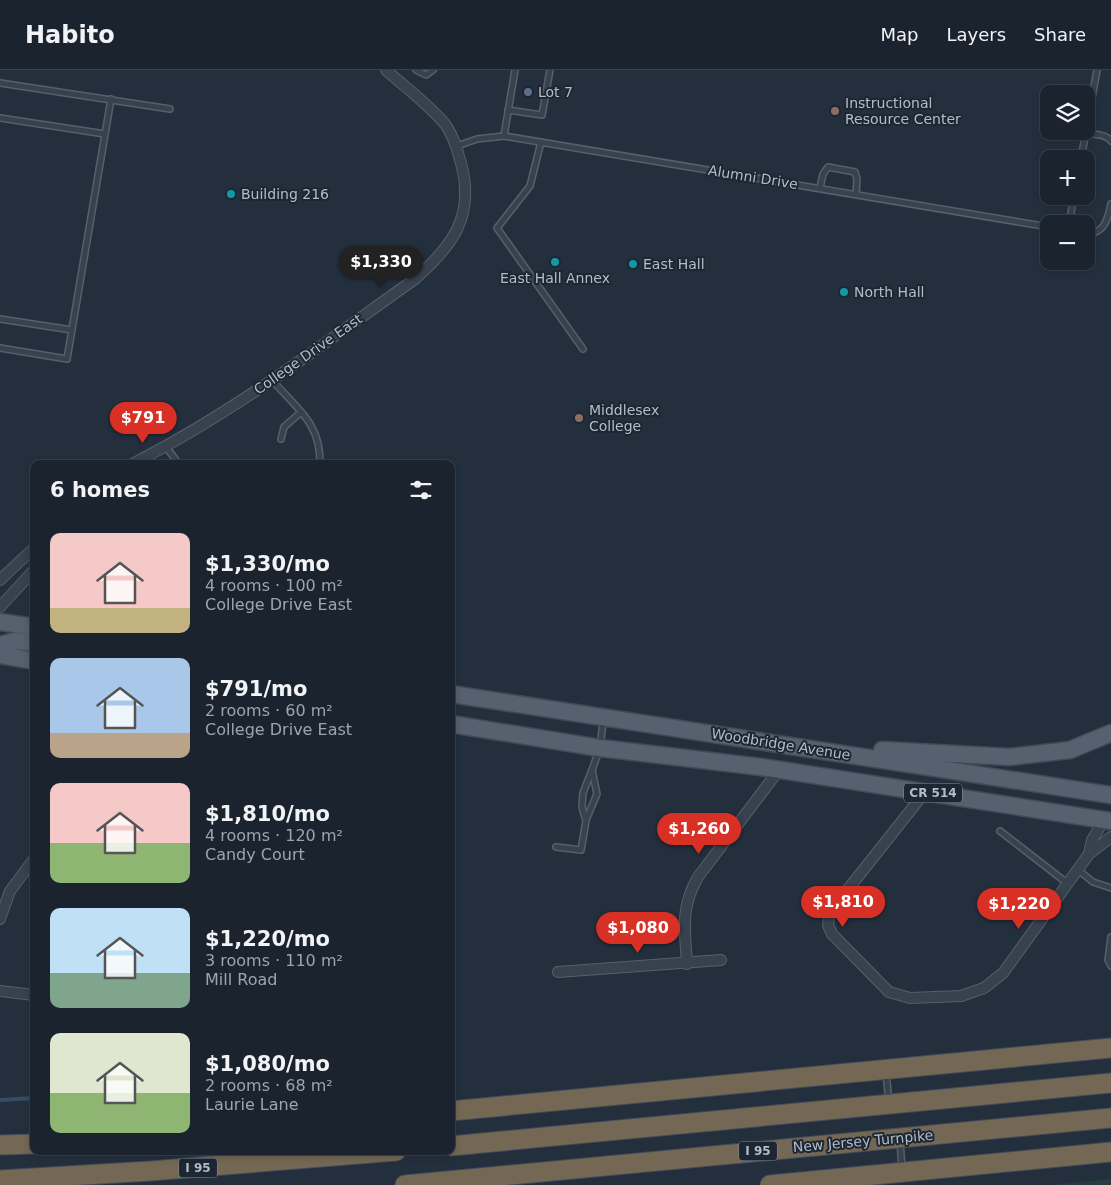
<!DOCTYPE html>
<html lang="en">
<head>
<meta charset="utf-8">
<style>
  :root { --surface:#1b232e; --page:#282f3a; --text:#f1f3f6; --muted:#a0a4aa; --line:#39404a; --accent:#d93025 }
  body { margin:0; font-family:"DejaVu Sans",sans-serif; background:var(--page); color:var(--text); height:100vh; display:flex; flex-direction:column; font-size:19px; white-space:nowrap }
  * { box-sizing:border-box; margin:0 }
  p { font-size:16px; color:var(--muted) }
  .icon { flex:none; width:28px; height:28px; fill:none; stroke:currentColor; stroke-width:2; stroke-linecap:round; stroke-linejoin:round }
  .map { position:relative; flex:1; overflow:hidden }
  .side { position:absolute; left:30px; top:390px; width:425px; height:695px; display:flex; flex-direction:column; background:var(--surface); border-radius:10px; box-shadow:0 2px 8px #0003,0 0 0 1px var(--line) }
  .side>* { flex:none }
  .buttons { position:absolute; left:1040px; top:15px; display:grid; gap:10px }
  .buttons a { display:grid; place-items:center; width:55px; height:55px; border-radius:10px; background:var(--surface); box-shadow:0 2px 8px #0003,0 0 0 1px var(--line); font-size:25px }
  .price { position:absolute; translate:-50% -42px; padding:0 11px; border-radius:18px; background:var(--accent); color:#fff; font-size:16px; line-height:32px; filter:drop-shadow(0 1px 2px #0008) }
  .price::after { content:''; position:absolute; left:50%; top:30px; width:15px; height:11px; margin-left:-8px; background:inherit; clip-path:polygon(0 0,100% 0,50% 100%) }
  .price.on { background:#222; color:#fff }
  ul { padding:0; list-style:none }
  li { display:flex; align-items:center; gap:15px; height:125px; padding:0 20px }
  li span { display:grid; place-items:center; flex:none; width:140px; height:100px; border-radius:10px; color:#555 }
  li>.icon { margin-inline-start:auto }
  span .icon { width:60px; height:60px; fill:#fffc; stroke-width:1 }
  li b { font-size:21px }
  h2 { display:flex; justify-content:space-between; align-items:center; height:60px; padding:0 20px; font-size:21px }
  header { display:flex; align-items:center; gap:30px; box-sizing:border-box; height:70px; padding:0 25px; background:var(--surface); border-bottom:1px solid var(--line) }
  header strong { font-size:24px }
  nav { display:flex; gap:28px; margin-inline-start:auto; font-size:18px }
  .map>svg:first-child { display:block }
  .green { fill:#263c3f }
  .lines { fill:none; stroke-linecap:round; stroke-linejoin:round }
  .stream { stroke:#394c67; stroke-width:4 }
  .lane-casing { stroke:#565f6c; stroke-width:8 }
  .street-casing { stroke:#565f6c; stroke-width:12 }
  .primary-casing { stroke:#414a57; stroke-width:19 }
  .highway-casing { stroke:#434c59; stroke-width:21 }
  .lane { stroke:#38414e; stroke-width:5 }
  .street { stroke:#38414e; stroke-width:10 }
  .primary { stroke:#56606e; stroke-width:16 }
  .highway { stroke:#746855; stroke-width:19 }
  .service-dot { fill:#5c6f8a; stroke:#1d2633; stroke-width:2 }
  .education-dot { fill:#8d6e63; stroke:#1d2633; stroke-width:2 }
  .culture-dot { fill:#0f9aa8; stroke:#1d2633; stroke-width:2 }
  .labels { text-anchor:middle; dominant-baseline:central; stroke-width:4; stroke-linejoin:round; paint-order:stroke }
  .shield { fill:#1d2633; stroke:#878f9c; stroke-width:1 }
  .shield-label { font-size:12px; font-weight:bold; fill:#b4bcc9 }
  .poi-label { font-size:14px; fill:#b4bcc9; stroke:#1d2633; text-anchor:start }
  .street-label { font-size:14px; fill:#b4bcc9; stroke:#1d2633 }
</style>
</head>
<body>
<header>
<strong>Habito</strong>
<nav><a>Map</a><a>Layers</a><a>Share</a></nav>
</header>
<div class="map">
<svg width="1111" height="1115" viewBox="0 0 1111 1115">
  <rect width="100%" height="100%" fill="#242f3e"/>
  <polygon class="green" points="1111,1109 1111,1115 1050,1115"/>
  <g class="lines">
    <polyline class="stream" points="0,1030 34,1028"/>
    <defs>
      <g id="lane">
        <polyline points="416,0 426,5 433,0"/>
        <polyline points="0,13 170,39"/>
        <polyline points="508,40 542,45 550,0"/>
        <polyline points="0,48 105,64"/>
        <path d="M1086 64C1094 64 1106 64 1111 71"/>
        <polyline points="504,66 515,0"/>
        <polyline points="541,72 530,116 497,158 583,279"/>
        <polyline points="457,76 477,69 504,66 1049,157"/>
        <polyline points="1081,89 1097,0"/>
        <polyline points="820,118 823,104 828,97 855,102 857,109 856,124"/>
        <polyline points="1069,154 1074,126"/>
        <path d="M1086 163C1104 165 1108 149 1111 134"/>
        <polyline points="0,249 72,260"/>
        <polyline points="0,278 67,289 111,29"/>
        <path d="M272 310C297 339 321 353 320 394"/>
        <polyline points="281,369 284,357 300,343"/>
        <polyline points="166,377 179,394"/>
        <polyline points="586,750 597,724 592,700 600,678 603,651"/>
        <polyline points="1000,761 1067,813"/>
        <polyline points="556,777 581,780 586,751 582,737 583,723 592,700"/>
        <polyline points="1077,799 1093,812 1111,818"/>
        <polyline points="1111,867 1108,890 1111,896"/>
        <polyline points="886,1003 889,1032"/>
        <polyline points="900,1071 902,1099"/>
      </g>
      <g id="street">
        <path d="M132 394C233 343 323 274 415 209 452 176 474 148 462 97 458 82 454 67 445 54 428 34 405 17 386 0"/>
        <polyline points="0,510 34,478"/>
        <polyline points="0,537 34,500"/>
        <polyline points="925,722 830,842 828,855 832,864 889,922 910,928 961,926 984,918 1003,903 1089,784 1111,767"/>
        <polyline points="1089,784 1092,770 1104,750"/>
        <polyline points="0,849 10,821 34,789"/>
        <path d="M687 894C685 860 680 838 698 807L779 700"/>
        <polyline points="558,902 721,890"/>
        <polyline points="0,921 34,925"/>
      </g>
      <g id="primary">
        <polyline points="0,552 34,557"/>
        <polyline points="0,575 15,571 34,573"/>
        <polyline points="0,585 34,591"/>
        <polyline points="451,624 1111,725"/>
        <polyline points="451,654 600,678 761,697 1111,751"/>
        <polyline points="882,680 1009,687 1070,680 1111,663"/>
      </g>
      <g id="highway">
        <polyline points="451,1041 1111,978"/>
        <polyline points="0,1075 34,1074"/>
        <polyline points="451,1076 1111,1013"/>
        <polyline points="0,1110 150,1101 396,1081"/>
        <polyline points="405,1115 1111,1048"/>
        <polyline points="770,1115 1111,1082"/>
      </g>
    </defs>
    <use href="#lane" class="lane-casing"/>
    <use href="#street" class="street-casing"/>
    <use href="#primary" class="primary-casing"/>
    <use href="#highway" class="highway-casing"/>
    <use href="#lane" class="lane"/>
    <use href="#street" class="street"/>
    <use href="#primary" class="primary"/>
    <use href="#highway" class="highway"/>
  </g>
  <circle class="service-dot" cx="528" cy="22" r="5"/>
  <g class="education-dot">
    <circle cx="835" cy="41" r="5"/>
    <circle cx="579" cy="348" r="5"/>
  </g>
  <g class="culture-dot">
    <circle cx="231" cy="124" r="5"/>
    <circle cx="555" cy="192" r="5"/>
    <circle cx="633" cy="194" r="5"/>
    <circle cx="844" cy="222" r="5"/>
  </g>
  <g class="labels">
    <g class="shield">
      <rect x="904" y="713.5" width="58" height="19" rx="4"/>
      <rect x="739" y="1071.5" width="38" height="19" rx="4"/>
      <rect x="179" y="1088.5" width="38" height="19" rx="4"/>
    </g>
    <g class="shield-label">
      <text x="933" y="723">CR 514</text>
      <text x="758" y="1081">I 95</text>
      <text x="198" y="1098">I 95</text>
    </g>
    <g class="poi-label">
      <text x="538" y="22">Lot 7</text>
      <text x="845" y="33">Instructional<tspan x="845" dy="16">Resource Center</tspan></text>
      <text x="241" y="124">Building 216</text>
      <text x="643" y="194">East Hall</text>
      <text x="555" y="208" text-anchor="middle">East Hall Annex</text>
      <text x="854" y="222">North Hall</text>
      <text x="589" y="340">Middlesex<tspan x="589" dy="16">College</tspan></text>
    </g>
    <g class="street-label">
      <text transform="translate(753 107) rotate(9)">Alumni Drive</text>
      <text transform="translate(308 284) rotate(-35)">College Drive East</text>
      <text transform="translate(781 674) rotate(9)">Woodbridge Avenue</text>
      <text transform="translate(863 1071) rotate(-5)">New Jersey Turnpike</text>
    </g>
  </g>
</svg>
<div class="buttons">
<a><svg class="icon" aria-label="layers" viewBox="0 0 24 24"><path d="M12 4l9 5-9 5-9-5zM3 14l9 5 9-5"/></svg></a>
<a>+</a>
<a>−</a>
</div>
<b class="price on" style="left:381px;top:218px">$1,330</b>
<b class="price" style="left:143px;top:374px">$791</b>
<b class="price" style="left:699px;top:785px">$1,260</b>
<b class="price" style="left:843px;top:858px">$1,810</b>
<b class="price" style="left:1019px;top:860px">$1,220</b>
<b class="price" style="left:638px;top:884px">$1,080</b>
<section class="side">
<h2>6 homes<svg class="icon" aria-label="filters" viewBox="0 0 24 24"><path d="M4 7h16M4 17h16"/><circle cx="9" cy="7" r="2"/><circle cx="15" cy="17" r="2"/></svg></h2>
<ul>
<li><span style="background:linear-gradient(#f6c9c9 75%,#c2b280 0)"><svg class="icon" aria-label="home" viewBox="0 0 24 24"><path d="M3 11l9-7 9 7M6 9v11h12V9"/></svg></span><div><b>$1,330/mo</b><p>4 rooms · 100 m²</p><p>College Drive East</p></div></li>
<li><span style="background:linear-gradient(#a9c7e8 75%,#b9a48a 0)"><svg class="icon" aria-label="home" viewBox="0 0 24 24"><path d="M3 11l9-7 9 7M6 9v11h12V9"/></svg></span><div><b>$791/mo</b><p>2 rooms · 60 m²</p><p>College Drive East</p></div></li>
<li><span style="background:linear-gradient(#f6c9c9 60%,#8fb573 0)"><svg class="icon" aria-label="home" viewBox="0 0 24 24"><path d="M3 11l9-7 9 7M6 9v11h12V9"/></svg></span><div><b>$1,810/mo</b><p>4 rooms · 120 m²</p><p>Candy Court</p></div></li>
<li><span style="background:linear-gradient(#bfe0f5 65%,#7fa58c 0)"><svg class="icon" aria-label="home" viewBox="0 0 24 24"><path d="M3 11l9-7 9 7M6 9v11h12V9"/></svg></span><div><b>$1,220/mo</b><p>3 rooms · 110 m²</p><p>Mill Road</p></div></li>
<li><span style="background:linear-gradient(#dfe7d0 60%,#8fb573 0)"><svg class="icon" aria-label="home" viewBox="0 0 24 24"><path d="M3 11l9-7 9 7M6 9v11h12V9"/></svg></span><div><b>$1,080/mo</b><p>2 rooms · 68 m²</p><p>Laurie Lane</p></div></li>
</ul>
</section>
</div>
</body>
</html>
